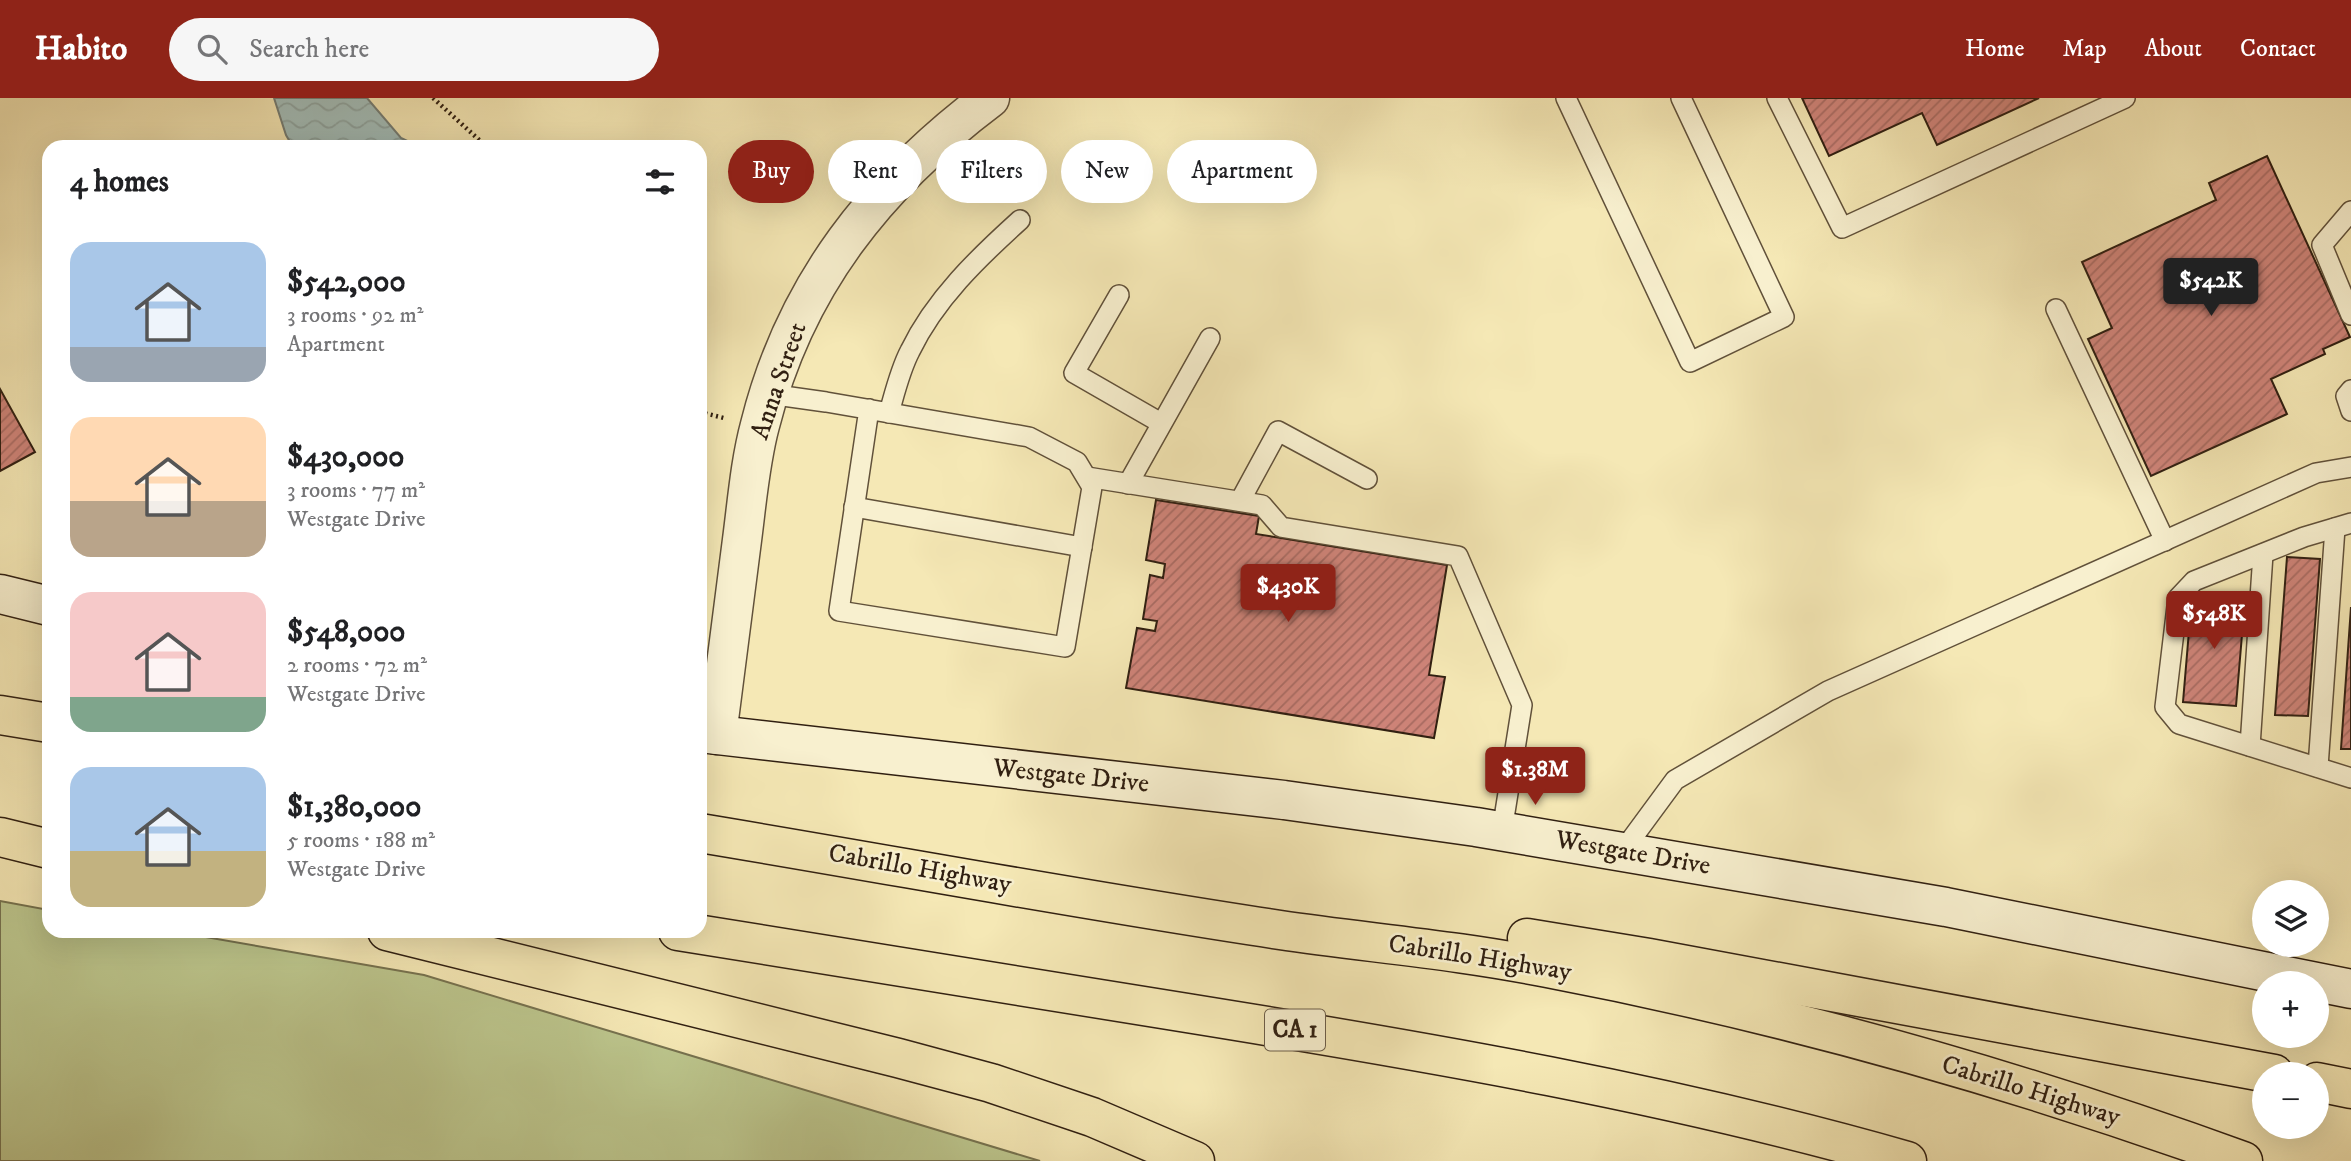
<!DOCTYPE html>
<html lang="en">
<head>
<meta charset="utf-8">
<style>
  :root { --surface:#fff; --page:#f6f6f6; --text:#202124; --muted:#757577; --accent:#8f2418 }
  body { margin:0; font-family:"IM FELL DW Pica",serif; background:var(--page); color:var(--text); height:100vh; display:flex; flex-direction:column; font-size:26px; white-space:nowrap }
  * { box-sizing:border-box; margin:0 }
  p { font-size:23px; color:var(--muted) }
  .icon { flex:none; width:38px; height:38px; fill:none; stroke:currentColor; stroke-width:2; stroke-linecap:round; stroke-linejoin:round }
  .map { position:relative; flex:1; overflow:hidden }
  .side { position:absolute; left:42px; top:42px; width:665px; height:798px; display:flex; flex-direction:column; background:var(--surface); border-radius:21px; box-shadow:0 7px 28px #0002 }
  .side>* { flex:none }
  .banner { position:absolute; left:728px; top:42px; width:665px; height:63px; display:flex; gap:14px }
  .buttons { position:absolute; left:2252px; top:782px; display:grid; gap:14px }
  .buttons a { display:grid; place-items:center; width:77px; height:77px; border-radius:50%; background:var(--surface); box-shadow:0 7px 28px #0002; font-size:35px }
  .price { position:absolute; translate:-50% -60px; padding:0 16px; border-radius:7px; background:var(--accent); color:#fff; font-size:23px; line-height:46px; filter:drop-shadow(0 2px 4px #0008) }
  .price::after { content:''; position:absolute; left:50%; top:42px; width:21px; height:16px; margin-left:-10px; background:inherit; clip-path:polygon(0 0,100% 0,50% 100%) }
  .price.on { background:#222; color:#fff }
  ul { padding:0; list-style:none }
  li { display:flex; align-items:center; gap:21px; height:175px; padding:0 28px }
  li span { display:grid; place-items:center; flex:none; width:196px; height:140px; border-radius:21px; color:#555 }
  li>.icon { margin-inline-start:auto }
  span .icon { width:84px; height:84px; fill:#fffc; stroke-width:1 }
  li b { font-size:30px }
  h2 { display:flex; justify-content:space-between; align-items:center; height:84px; padding:0 28px; font-size:30px }
  .pill { padding:0 24px; border-radius:32px; background:var(--surface); box-shadow:0 7px 28px #0002; font-size:24px; line-height:63px }
  .pill.on { background:var(--accent); color:#fff }
  header { display:flex; align-items:center; gap:42px; box-sizing:border-box; height:98px; padding:0 35px; background:var(--accent); color:#fff }
  header strong { font-size:33px }
  nav { display:flex; gap:38px; margin-inline-start:auto; font-size:24px }
  .search { width:490px; height:63px; background:var(--page); display:flex; align-items:center; gap:18px; box-sizing:border-box; padding:0 24px; border-radius:38px; color:var(--muted); font-size:26px }
  .map>svg:first-child { display:block }
  .grass { fill:#bcc68d; stroke:#76724f; stroke-width:2 }
  .water { fill:url(#water-waves); stroke:#747e76; stroke-width:2 }
  .building { fill:url(#building-hatch); stroke:#301f11; stroke-width:2 }
  .lines { fill:none; stroke-linecap:round; stroke-linejoin:round }
  .lane-casing { stroke:#61513a; stroke-width:22 }
  .street-casing { stroke:#61513a; stroke-width:41 }
  .secondary-casing { stroke:#301f11; stroke-width:41 }
  .highway-casing { stroke:#301f11; stroke-width:41 }
  .path { stroke:#301f11; stroke-width:4.5; stroke-dasharray:2 3.5; stroke-linecap:butt }
  .lane { stroke:#f8f0cf; stroke-width:19 }
  .street { stroke:#f8f0cf; stroke-width:38 }
  .secondary { stroke:#f8f0cf; stroke-width:38 }
  .highway { stroke:#f5e8b5; stroke-width:38 }
  .labels { text-anchor:middle; dominant-baseline:central; stroke-width:5; stroke-linejoin:round; paint-order:stroke }
  .shield { fill:#f8f0cf; stroke:#6c5e4a; stroke-width:2 }
  .shield-label { font-size:24px; font-weight:bold; fill:#301f11 }
  .street-label { font-size:26px; fill:#301f11; stroke:#f8f0cf }
</style>
</head>
<body>
<header>
<strong>Habito</strong>
<div class="search"><svg class="icon" aria-label="search" viewBox="0 0 24 24"><circle cx="10" cy="10" r="6"/><path d="M15 15l6 6"/></svg>Search here</div>
<nav><a>Home</a><a>Map</a><a>About</a><a>Contact</a></nav>
</header>
<div class="map">
<svg width="2351" height="1063" viewBox="0 0 2351 1063">
  <defs>
    <pattern id="water-waves" width="16" height="10" patternUnits="userSpaceOnUse" patternTransform="scale(1.75)"><rect width="16" height="10" fill="#a2bdb9"/><path d="M0 5q4-4 8 0t8 0" fill="none" stroke="#8ca29e"/></pattern>
    <pattern id="building-hatch" width="6" height="6" patternUnits="userSpaceOnUse" patternTransform="scale(1.75)"><rect width="6" height="6" fill="#cf8479"/><path d="M-1 1l2-2M0 6l6-6M5 7l2-2" fill="none" stroke="#a86b62"/></pattern>
  </defs>
  <rect width="100%" height="100%" fill="#f5e8b5"/>
  <filter id="stains"><feTurbulence type="fractalNoise" baseFrequency=".00286" numOctaves="4"/><feColorMatrix values="0 0 0 0 .2 0 0 0 0 .09 0 0 0 0 .02 0 0 0 .5 -.17"/></filter>
  <radialGradient id="worn" r=".72"><stop offset=".6" stop-color="#630" stop-opacity="0"/><stop offset="1" stop-color="#630" stop-opacity=".3"/></radialGradient>
  <polygon class="grass" points="0,803 49,812 49,833 171,833 424,877 1040,1063 0,1063"/>
  <polygon class="water" points="274,0 367,0 401,40 420,49 293,49 286,37"/>
  <g class="building">
    <polygon points="1802,0 2039,0 1937,47 1922,15 1829,58"/>
    <polygon points="2267,58 2350,239 2323,251 2325,256 2271,281 2287,316 2151,378 2088,241 2112,230 2082,164 2216,102 2209,85"/>
    <polygon points="0,291 35,354 0,373"/>
    <polygon points="1156,402 1259,418 1256,436 1447,467 1429,577 1445,579 1434,640 1126,590 1137,530 1155,533 1157,523 1143,521 1150,477 1163,480 1165,466 1146,462"/>
    <polygon points="2287,459 2320,461 2308,618 2275,617"/>
    <polygon points="2192,497 2245,501 2236,608 2183,604"/>
    <polygon points="2351,509 2351,651 2341,651"/>
  </g>
  <g class="lines">
    <defs>
      <g id="lane">
        <polyline points="1566,0 1690,264 1784,219 1681,0"/>
        <polyline points="1777,0 1842,130 2125,0"/>
        <polyline points="2351,113 2322,147 2351,217"/>
        <polyline points="1119,197 1074,275 1161,325"/>
        <polyline points="2056,211 2165,443"/>
        <polyline points="2351,292 2346,298 2351,313"/>
        <polyline points="769,296 826,304 1029,339 1077,364 1092,389 1065,549 839,513 869,311"/>
        <path d="M889 315C895 294 900 272 910 253 935 201 978 160 1020 122"/>
        <polyline points="1087,379 1262,407 1281,429 1458,458 1522,607 1502,733"/>
        <polyline points="1128,386 1210,240"/>
        <polyline points="1240,403 1278,333 1367,381"/>
        <polyline points="854,409 1082,449"/>
        <polyline points="2351,425 2304,439 2194,483 2178,500 2165,609 2179,626 2351,680"/>
        <polyline points="2250,648 2263,456"/>
        <polyline points="2318,669 2335,430"/>
        <polyline points="1622,754 1675,682 1828,593 2316,375 2351,369"/>
      </g>
      <path id="street" d="M717 637C725 572 734 507 742 442 747 404 750 364 760 327 795 187 877 85 990 0"/>
      <g id="secondary">
        <polyline points="0,496 49,508"/>
        <polyline points="700,635 1284,702 1476,729 1946,809 2351,891"/>
      </g>
      <g id="highway">
        <polyline points="0,617 49,625"/>
        <path d="M700 735C893 767 1086 803 1280 832 1369 845 1458 852 1547 870 1784 915 2016 981 2243 1063"/>
        <polyline points="0,739 49,751"/>
        <polyline points="387,833 898,960 991,985 1092,1019 1195,1063"/>
        <path d="M678 833C847 860 1017 887 1187 915 1429 954 1670 995 1907 1063"/>
        <polyline points="1527,840 1649,860 2274,976"/>
        <polyline points="2317,984 2351,991"/>
      </g>
    </defs>
    <use href="#lane" class="lane-casing"/>
    <use href="#street" class="street-casing"/>
    <use href="#secondary" class="secondary-casing"/>
    <use href="#highway" class="highway-casing"/>
    <g class="path">
      <polyline points="433,0 487,49"/>
      <polyline points="700,314 724,320"/>
    </g>
    <use href="#lane" class="lane"/>
    <use href="#street" class="street"/>
    <use href="#secondary" class="secondary"/>
    <use href="#highway" class="highway"/>
  </g>
  <g class="labels">
    <rect class="shield" x="1265" y="911.5" width="60" height="41" rx="5"/>
    <g class="shield-label">
      <text x="1295" y="932">CA 1</text>
    </g>
    <g class="street-label">
      <text transform="translate(779 283) rotate(-71)">Anna Street</text>
      <text transform="translate(1071 678) rotate(6)">Westgate Drive</text>
      <text transform="translate(1633 755) rotate(10)">Westgate Drive</text>
      <text transform="translate(920 771) rotate(10)">Cabrillo Highway</text>
      <text transform="translate(1480 860) rotate(9)">Cabrillo Highway</text>
      <text transform="translate(2031 993) rotate(17)">Cabrillo Highway</text>
    </g>
  </g>
  <rect width="100%" height="100%" filter="url(#stains)"/>
  <rect width="100%" height="100%" fill="url(#worn)"/>
</svg>
<div class="buttons">
<a><svg class="icon" aria-label="layers" viewBox="0 0 24 24"><path d="M12 4l9 5-9 5-9-5zM3 14l9 5 9-5"/></svg></a>
<a>+</a>
<a>−</a>
</div>
<b class="price on" style="left:2211px;top:220px">$542K</b>
<b class="price" style="left:1288px;top:526px">$430K</b>
<b class="price" style="left:2214px;top:553px">$548K</b>
<b class="price" style="left:1535px;top:709px">$1.38M</b>
<div class="banner">
<a class="pill on">Buy</a>
<a class="pill">Rent</a>
<a class="pill">Filters</a>
<a class="pill">New</a>
<a class="pill">Apartment</a>
</div>
<section class="side">
<h2>4 homes<svg class="icon" aria-label="filters" viewBox="0 0 24 24"><path d="M4 7h16M4 17h16"/><circle cx="9" cy="7" r="2"/><circle cx="15" cy="17" r="2"/></svg></h2>
<ul>
<li><span style="background:linear-gradient(#a9c7e8 75%,#9aa5b1 0)"><svg class="icon" aria-label="home" viewBox="0 0 24 24"><path d="M3 11l9-7 9 7M6 9v11h12V9"/></svg></span><div><b>$542,000</b><p>3 rooms · 92 m²</p><p>Apartment</p></div></li>
<li><span style="background:linear-gradient(#ffd9b3 60%,#b9a48a 0)"><svg class="icon" aria-label="home" viewBox="0 0 24 24"><path d="M3 11l9-7 9 7M6 9v11h12V9"/></svg></span><div><b>$430,000</b><p>3 rooms · 77 m²</p><p>Westgate Drive</p></div></li>
<li><span style="background:linear-gradient(#f6c9c9 75%,#7fa58c 0)"><svg class="icon" aria-label="home" viewBox="0 0 24 24"><path d="M3 11l9-7 9 7M6 9v11h12V9"/></svg></span><div><b>$548,000</b><p>2 rooms · 72 m²</p><p>Westgate Drive</p></div></li>
<li><span style="background:linear-gradient(#a9c7e8 60%,#c2b280 0)"><svg class="icon" aria-label="home" viewBox="0 0 24 24"><path d="M3 11l9-7 9 7M6 9v11h12V9"/></svg></span><div><b>$1,380,000</b><p>5 rooms · 188 m²</p><p>Westgate Drive</p></div></li>
</ul>
</section>
</div>
</body>
</html>
